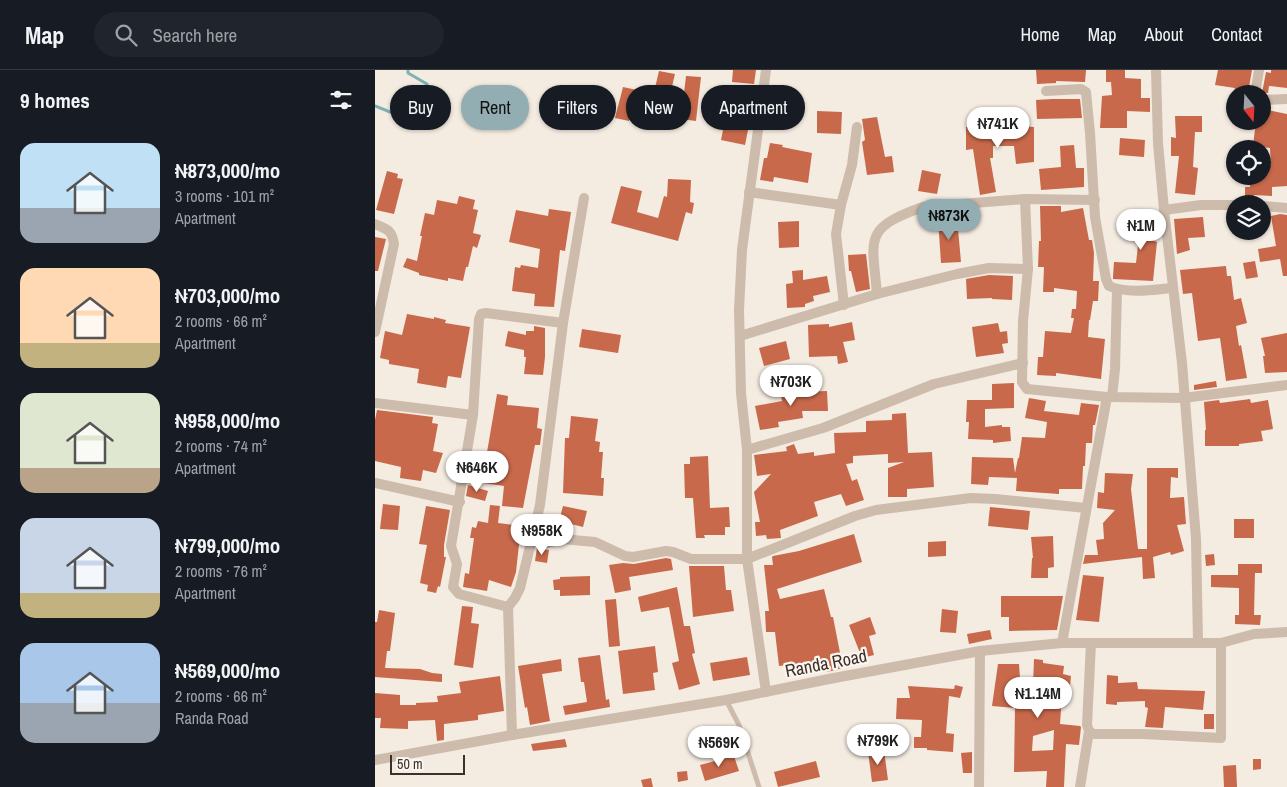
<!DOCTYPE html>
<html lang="en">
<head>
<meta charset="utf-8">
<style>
  :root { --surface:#171b24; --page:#20242c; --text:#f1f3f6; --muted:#9ea1a6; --line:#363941; --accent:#92aeb2 }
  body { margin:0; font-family:"Archivo Narrow",sans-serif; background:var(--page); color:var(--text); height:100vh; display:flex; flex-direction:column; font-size:19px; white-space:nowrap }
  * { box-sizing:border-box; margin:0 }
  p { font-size:16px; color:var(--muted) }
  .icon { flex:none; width:28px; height:28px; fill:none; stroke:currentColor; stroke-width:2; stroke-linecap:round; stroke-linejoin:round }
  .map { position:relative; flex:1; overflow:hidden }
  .drawer { display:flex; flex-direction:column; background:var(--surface); width:375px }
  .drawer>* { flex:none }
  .top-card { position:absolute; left:15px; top:15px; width:475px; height:45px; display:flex; gap:10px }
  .needle { width:32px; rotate:162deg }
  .buttons { position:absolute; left:851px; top:15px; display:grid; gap:10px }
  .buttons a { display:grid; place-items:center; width:45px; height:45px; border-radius:50%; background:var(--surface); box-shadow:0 1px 4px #0004; font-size:25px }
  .scale { position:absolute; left:15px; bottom:12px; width:75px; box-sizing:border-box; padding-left:5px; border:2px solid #3b302b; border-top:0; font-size:14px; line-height:18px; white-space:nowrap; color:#3b302b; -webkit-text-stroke:4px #fbf5ee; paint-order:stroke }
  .price { position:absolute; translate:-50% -42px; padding:0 11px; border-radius:18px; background:#fff; color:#222; font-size:16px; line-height:32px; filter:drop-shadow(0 1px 2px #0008) }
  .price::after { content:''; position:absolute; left:50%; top:30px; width:15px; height:11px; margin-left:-8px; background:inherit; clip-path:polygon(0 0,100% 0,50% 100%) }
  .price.current { background:var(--accent); color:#111 }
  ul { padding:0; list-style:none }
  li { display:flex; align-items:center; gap:15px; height:125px; padding:0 20px }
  li span { display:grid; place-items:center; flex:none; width:140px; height:100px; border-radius:15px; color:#555 }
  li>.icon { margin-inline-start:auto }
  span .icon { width:60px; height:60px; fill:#fffc; stroke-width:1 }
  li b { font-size:21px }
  h2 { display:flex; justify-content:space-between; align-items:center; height:60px; padding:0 20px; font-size:21px }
  .pill { padding:0 18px; border-radius:22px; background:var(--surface); box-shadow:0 1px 4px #0004; font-size:18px; line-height:45px }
  .pill.current { background:var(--accent); color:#111 }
  header { display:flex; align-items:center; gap:30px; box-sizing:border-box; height:70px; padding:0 25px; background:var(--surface); border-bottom:1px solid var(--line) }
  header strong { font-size:24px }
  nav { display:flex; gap:28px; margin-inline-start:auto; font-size:18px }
  .search { width:350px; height:45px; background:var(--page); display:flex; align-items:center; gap:12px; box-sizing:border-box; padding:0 18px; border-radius:28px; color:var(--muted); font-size:19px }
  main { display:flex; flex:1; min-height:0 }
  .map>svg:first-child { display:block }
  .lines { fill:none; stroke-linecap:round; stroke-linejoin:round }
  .stream { stroke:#7fb0b2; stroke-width:3 }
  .building { fill:#c8694b; fill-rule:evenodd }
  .lane { stroke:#cdbbac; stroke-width:5 }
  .street { stroke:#cdbbac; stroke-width:10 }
  .labels { text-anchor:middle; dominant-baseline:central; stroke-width:4.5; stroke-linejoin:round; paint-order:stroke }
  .street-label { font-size:18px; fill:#3b302b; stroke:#fbf5ee }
</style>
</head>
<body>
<header>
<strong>Map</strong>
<div class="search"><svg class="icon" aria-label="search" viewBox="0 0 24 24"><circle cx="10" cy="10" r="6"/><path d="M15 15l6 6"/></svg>Search here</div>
<nav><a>Home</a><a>Map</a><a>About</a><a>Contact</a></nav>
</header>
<main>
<section class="drawer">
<h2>9 homes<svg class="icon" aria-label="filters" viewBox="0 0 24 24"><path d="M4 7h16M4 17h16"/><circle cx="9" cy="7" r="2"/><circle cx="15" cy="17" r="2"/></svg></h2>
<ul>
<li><span style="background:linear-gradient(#bfe0f5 65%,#9aa5b1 0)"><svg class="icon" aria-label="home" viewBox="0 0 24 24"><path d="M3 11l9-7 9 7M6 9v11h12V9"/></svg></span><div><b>₦873,000/mo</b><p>3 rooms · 101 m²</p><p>Apartment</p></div></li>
<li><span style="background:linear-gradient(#ffd9b3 75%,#c2b280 0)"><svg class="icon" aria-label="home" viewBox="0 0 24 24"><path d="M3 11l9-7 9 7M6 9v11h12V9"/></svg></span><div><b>₦703,000/mo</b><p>2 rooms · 66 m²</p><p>Apartment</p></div></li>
<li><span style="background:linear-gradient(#dfe7d0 75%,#b9a48a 0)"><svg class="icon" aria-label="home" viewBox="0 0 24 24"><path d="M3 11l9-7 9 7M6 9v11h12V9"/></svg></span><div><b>₦958,000/mo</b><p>2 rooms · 74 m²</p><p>Apartment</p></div></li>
<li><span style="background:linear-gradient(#c9d6e8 75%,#c2b280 0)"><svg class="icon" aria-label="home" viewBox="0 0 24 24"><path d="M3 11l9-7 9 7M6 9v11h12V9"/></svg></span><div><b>₦799,000/mo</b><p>2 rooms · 76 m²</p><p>Apartment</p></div></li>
<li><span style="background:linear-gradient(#a9c7e8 60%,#9aa5b1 0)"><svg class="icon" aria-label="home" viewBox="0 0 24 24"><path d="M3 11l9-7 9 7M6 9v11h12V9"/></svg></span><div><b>₦569,000/mo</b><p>2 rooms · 66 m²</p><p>Randa Road</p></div></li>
</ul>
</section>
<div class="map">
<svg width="912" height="717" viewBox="0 0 912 717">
  <rect width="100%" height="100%" fill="#f4ebe1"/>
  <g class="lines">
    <polyline class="stream" points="0,36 20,44 34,28 48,23 52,14 33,3 33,0"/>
  </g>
  <g class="building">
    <polygon points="358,0 381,0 379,14 357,12"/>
    <polygon points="661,0 711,0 710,12 681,11 681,13 662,14"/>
    <polygon points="731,0 750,0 750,8 766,9 766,28 775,28 775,42 752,41 752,58 725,58 727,26 737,25 736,12 731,12"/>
    <polygon points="843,0 877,0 873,23 859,21 860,18 840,15"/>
    <polygon points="896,0 912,0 912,18 894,16 893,23 887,23 891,2 896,3"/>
    <polygon points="284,1 300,4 290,46 274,43"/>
    <polygon points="311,6 326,7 321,51 306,49"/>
    <polygon points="248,17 262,20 254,51 240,48"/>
    <polygon points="677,29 705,29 707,48 662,49 661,30"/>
    <polygon points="888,39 912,44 912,116 897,117 897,126 879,125 879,128 870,128 870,117 875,117 874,106 888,106 888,95 896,95 895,78 878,76 881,51 888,51"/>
    <polygon points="442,41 467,42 466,64 442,63"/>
    <polygon points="800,46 827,46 827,62 820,62 818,97 823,98 820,125 800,123 804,86 796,86 796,67 801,68"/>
    <polygon points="502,47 510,87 517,86 519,102 492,105 487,72 490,70 487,49"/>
    <polygon points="349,55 373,60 370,75 346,70"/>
    <polygon points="629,55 659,57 659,92 641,94 639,76 618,76 618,88 615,88 621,122 605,125 598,79 591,80 591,57"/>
    <polygon points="745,68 770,70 769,87 744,85"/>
    <polygon points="395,73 408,75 407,77 437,83 433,113 399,107 398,112 385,110 389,88 392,88"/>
    <polygon points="699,75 701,98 709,98 709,117 666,120 664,99 686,97 685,76"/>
    <polygon points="547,100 566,104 562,124 543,121"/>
    <polygon points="12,101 23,104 22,108 28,109 19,144 1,140"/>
    <polygon points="293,109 316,110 315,132 319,133 317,144 311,142 303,171 236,153 246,116 267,121 262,142 283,148 289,126 292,127"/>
    <polygon points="84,126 100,130 98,139 103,140 98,163 106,165 102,178 98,176 93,197 91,197 88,211 73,208 73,211 44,205 44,203 28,197 32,188 42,191 47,166 45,166 50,143 59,145 62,130 82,134"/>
    <polygon points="665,136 686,136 686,142 708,138 714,170 717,170 719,183 718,211 724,211 723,231 718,231 715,250 714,250 713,267 730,269 726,309 681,303 681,306 662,305 663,287 668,287 670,261 696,263 699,248 696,248 697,239 701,239 702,221 679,218 679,222 668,222 669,197 663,197 664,171 666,171"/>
    <polygon points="174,139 196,142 190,181 185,180 179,237 159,236 160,224 137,221 140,197 145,198 146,195 163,198 165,179 134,172 141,140 173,146"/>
    <polygon points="760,141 782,143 779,171 782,172 778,211 738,209 738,207 739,192 761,193 764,167 758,166"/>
    <polygon points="905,144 912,145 912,206 908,206 905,189 885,192 883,179 901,176 896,146"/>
    <polygon points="828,147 830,167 813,168 815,180 802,184 799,149"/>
    <polygon points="582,148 586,192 566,193 563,149"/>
    <polygon points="424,151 424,177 404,178 403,152"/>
    <polygon points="0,167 11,169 3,201 0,201"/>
    <polygon points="491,184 495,219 481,222 476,201 474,201 473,185"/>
    <polygon points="880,191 883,207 871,209 868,193"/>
    <polygon points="851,196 852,206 856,206 859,230 866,228 872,253 861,256 864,276 866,275 872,308 851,311 845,268 823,271 817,223 808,224 805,200"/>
    <polygon points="428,200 428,210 452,206 455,222 438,226 439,231 430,234 430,237 412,238 411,214 418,213 417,201"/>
    <polygon points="614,205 638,206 637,230 617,229 617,228 592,229 591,209"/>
    <polygon points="32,244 59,249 59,247 71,250 70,253 95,257 86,308 73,306 71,318 42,313 44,299 14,294 14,290 5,288 10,261 27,265"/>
    <polygon points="477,252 480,270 468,272 473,292 463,294 462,286 434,287 433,255 454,254 454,257"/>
    <polygon points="623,253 625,262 632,261 633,273 627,274 629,283 601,287 597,257"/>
    <polygon points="159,256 170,258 170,287 168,305 149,304 151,287 149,287 149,280 130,276 133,261 151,265 151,261 159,261"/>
    <polygon points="207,259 246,265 243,283 204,277"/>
    <polygon points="912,263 912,302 890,303 888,286 890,286 886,268"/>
    <polygon points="411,271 415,289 389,296 384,278"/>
    <polygon points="841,311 842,317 819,320 819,315"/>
    <polygon points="639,313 639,338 610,339 610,357 627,355 627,357 635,357 636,371 618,373 618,370 593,369 594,352 591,352 592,330 617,330 617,314"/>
    <polygon points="423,318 424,322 452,321 453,341 427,341 428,348 403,352 404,357 385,360 380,336 407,331 405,321"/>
    <polygon points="122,324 133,326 132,335 164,338 162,358 167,359 165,375 160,375 148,438 127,436 129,416 109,413 111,400 100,399 101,387 111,388"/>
    <polygon points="654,328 671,331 669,341 704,345 706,333 724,335 720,355 718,355 717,373 711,373 710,396 708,396 707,419 684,419 684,424 641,421 642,408 614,407 613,415 596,414 597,387 638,388 640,403 643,388 644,388 647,367 670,368 672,352 650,348"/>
    <polygon points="875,329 876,333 893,330 898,359 886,361 888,371 864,374 864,376 830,376 830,360 831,360 829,332 844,330 845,333"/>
    <polygon points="2,340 58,347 57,353 63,354 58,381 68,383 61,403 48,400 46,411 25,408 26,397 0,391 0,350"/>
    <polygon points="531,343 533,383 557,382 559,417 532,419 532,427 513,427 513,398 529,392 513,393 513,384 478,386 478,393 471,394 477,411 482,409 489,430 471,436 466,424 439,432 443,446 405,460 406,468 392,469 391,465 381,466 380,452 385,452 379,422 396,404 382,406 379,385 412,381 411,377 419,374 423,384 439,382 439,386 460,383 459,363 491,362 491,351 517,350 517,344"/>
    <polygon points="196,346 223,349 220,371 225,372 224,382 228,382 226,408 229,408 228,426 188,423 190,368 194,368"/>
    <polygon points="333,386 335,438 354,437 355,457 350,457 350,465 329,465 330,468 321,468 318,428 310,428 309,394 315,394 315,387"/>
    <polygon points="772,398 803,398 803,408 796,407 795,428 809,427 811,454 802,455 809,481 796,485 795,482 778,487 780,508 768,509 767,487 708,494 710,485 723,485 721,470 729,469 728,453 740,440 722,438 723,422 729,423 730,403 758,404 756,419 763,479 772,479"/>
    <polygon points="93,415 113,421 110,431 91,426"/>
    <polygon points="8,434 25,436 23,460 5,459"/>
    <polygon points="115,435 125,436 123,453 146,456 141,502 136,517 114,510 112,521 88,517 90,503 94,504 99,468 95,468 97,457 101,458 103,451 113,453"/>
    <polygon points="51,436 75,440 69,475 69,487 71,487 65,517 63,516 61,523 52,521 53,515 45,513 52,475 44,474"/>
    <polygon points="188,436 212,441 208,457 184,451"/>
    <polygon points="615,437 655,441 653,460 613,456"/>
    <rect x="859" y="449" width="20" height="19"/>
    <polygon points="479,464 487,492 402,519 405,529 449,519 456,547 458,547 468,598 452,602 449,591 431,595 431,593 404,596 400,562 391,562 390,541 394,541 389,495 398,495 397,487 398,486 424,481"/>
    <polygon points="678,466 679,497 673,498 673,508 656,508 657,488 658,488 656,467"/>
    <polygon points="571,471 571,486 553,487 553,472"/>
    <polygon points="162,478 174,480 172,493 160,491"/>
    <polygon points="839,484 840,495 831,496 830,485"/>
    <polygon points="291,488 296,489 298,500 254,507 256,520 240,523 234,495 248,493 259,494"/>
    <polygon points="863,494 887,494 887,503 880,503 879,545 886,545 885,555 860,554 860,545 864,545 864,518 836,517 836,505 863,505"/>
    <polygon points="314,496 349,496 351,520 356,520 359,541 318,547"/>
    <polygon points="708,505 729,507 724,552 701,550"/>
    <polygon points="215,506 215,525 185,526 185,520 179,520 178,510 185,509 185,507"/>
    <polygon points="302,517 309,556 315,556 320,583 317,584 325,614 304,620 297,593 304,591 294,537 266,542 263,527"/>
    <polygon points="626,526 688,526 682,560 634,561 634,547 626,547"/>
    <polygon points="241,529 245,576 234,577 230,530"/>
    <polygon points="87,536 98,537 96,553 104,554 98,598 79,595"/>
    <polygon points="567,539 583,541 581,563 565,562"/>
    <polygon points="4,540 20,543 15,581 12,581 10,598 45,599 57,603 67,604 67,612 0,607 0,552 2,552"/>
    <polygon points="495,547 501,564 494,566 499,585 487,588 474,555"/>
    <polygon points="615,560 617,569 594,574 592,564"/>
    <polygon points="280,576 283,602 278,603 280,620 248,624 243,581"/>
    <polygon points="225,585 231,630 234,629 235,637 190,645 188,636 212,632 209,612 206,612 203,588"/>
    <polygon points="372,587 375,605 338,611 335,593"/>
    <polygon points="186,589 187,601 167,604 175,651 155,655 152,637 150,638 143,596"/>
    <path d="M659 589 668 590V593L689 596 688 604 696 606 694 627 687 626 685 654 705 656 706 657 704 675 691 674 689 717H671L672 701 639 702 640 638 617 636 623 594H644L647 639H657ZM679 660 678 680 657 681 658 666Z"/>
    <polygon points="732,605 743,606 743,613 762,612 763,619 830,621 828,640 790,637 788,658 770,657 773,638 770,637 770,631 742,632 742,635 731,634"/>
    <polygon points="125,606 129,641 103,645 103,650 69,654 69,670 62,671 60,650 33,651 33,659 5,658 6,648 0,648 0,623 25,625 25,635 41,635 41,633 63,632 62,626 86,623 84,612"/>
    <polygon points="580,615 588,617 585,628 574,626 571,663 579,664 578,682 552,680 552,678 539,678 539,667 546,667 547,650 521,649 522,628 535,628 533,616 579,619"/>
    <rect x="829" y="644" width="10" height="15"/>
    <polygon points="190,669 192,677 158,681 156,674"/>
    <polygon points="509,680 513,710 497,712 493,682"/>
    <polygon points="597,682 597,703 588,703 586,683"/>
    <polygon points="359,686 364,701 330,711 325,695"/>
    <polygon points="878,689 886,689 886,699 878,700"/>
    <polygon points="441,691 445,707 403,717 399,702"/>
    <polygon points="861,695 862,717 849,717 848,696"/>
    <polygon points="312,701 313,710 303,712 302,702"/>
    <polygon points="276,708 278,717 268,717 266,710"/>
  </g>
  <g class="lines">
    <polyline class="lane" points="351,630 364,655 384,717"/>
    <g class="street">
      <polyline points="391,0 367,180 364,240 366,323 372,380 372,489 391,622"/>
      <polyline points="781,0 783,73 789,140 807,293 821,469 823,572"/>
      <path d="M671 21 706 19 711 22 715 63 720 147 731 209 734 216C753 224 777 220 797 218"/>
      <polyline points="880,24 884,0"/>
      <polyline points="888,30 912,29"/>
      <polyline points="374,122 466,135"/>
      <polyline points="650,129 653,199 648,251 647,312 652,319 732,327 808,328 912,315"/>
      <polyline points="888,136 912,138"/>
      <polyline points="789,140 826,135 860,135"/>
      <path d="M0 154C12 159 17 160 19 174L0 262"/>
      <path d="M502 224C497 168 488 158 548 137L650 129 720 130"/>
      <polyline points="469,235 461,164 466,135 477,95 482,57"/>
      <polyline points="365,266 502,224 582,204 614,198 653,199"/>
      <polyline points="737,327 740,299 742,220"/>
      <polyline points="0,333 98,345"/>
      <polyline points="372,380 448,358 559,314 648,293"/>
      <polyline points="0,413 85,432"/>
      <polyline points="156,470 172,473 187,469 220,472 250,486 258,487 291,481 298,482 316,489 372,489 480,446 501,440 596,428 620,429 711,438"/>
      <polyline points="133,537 84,524 78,517 82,494 76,476 98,345 104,249 106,244 111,243 188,253"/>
      <polyline points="687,573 732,327"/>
      <polyline points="716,573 712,655 714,661 718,664 768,664 846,668 846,573"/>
      <polyline points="137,665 133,537 140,528 145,518 165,435 188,253 209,128"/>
      <polyline points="0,690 137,665 351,630 454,609 605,581 687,573 846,573 879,564 912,562"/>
      <polyline points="604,717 605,581"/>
      <polyline points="705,717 714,661"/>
    </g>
  </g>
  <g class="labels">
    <g class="street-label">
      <text transform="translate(451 593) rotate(-11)">Randa Road</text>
    </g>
  </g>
</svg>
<div class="buttons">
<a><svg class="needle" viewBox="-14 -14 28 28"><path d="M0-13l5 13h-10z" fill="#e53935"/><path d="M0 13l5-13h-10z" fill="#9ea1a6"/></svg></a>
<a><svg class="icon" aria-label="locate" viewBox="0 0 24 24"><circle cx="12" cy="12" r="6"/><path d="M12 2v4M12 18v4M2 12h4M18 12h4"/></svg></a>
<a><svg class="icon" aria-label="layers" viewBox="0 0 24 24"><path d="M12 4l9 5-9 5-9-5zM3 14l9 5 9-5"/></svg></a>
</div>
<div class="scale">50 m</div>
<b class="price" style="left:623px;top:79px">₦741K</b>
<b class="price current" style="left:574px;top:171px">₦873K</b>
<b class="price" style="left:766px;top:181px">₦1M</b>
<b class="price" style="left:416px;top:337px">₦703K</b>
<b class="price" style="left:102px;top:423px">₦646K</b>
<b class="price" style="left:167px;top:486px">₦958K</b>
<b class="price" style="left:663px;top:649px">₦1.14M</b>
<b class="price" style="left:503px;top:696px">₦799K</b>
<b class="price" style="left:344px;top:698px">₦569K</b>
<div class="top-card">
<a class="pill">Buy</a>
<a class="pill current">Rent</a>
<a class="pill">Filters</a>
<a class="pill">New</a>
<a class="pill">Apartment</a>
</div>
</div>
</main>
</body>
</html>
